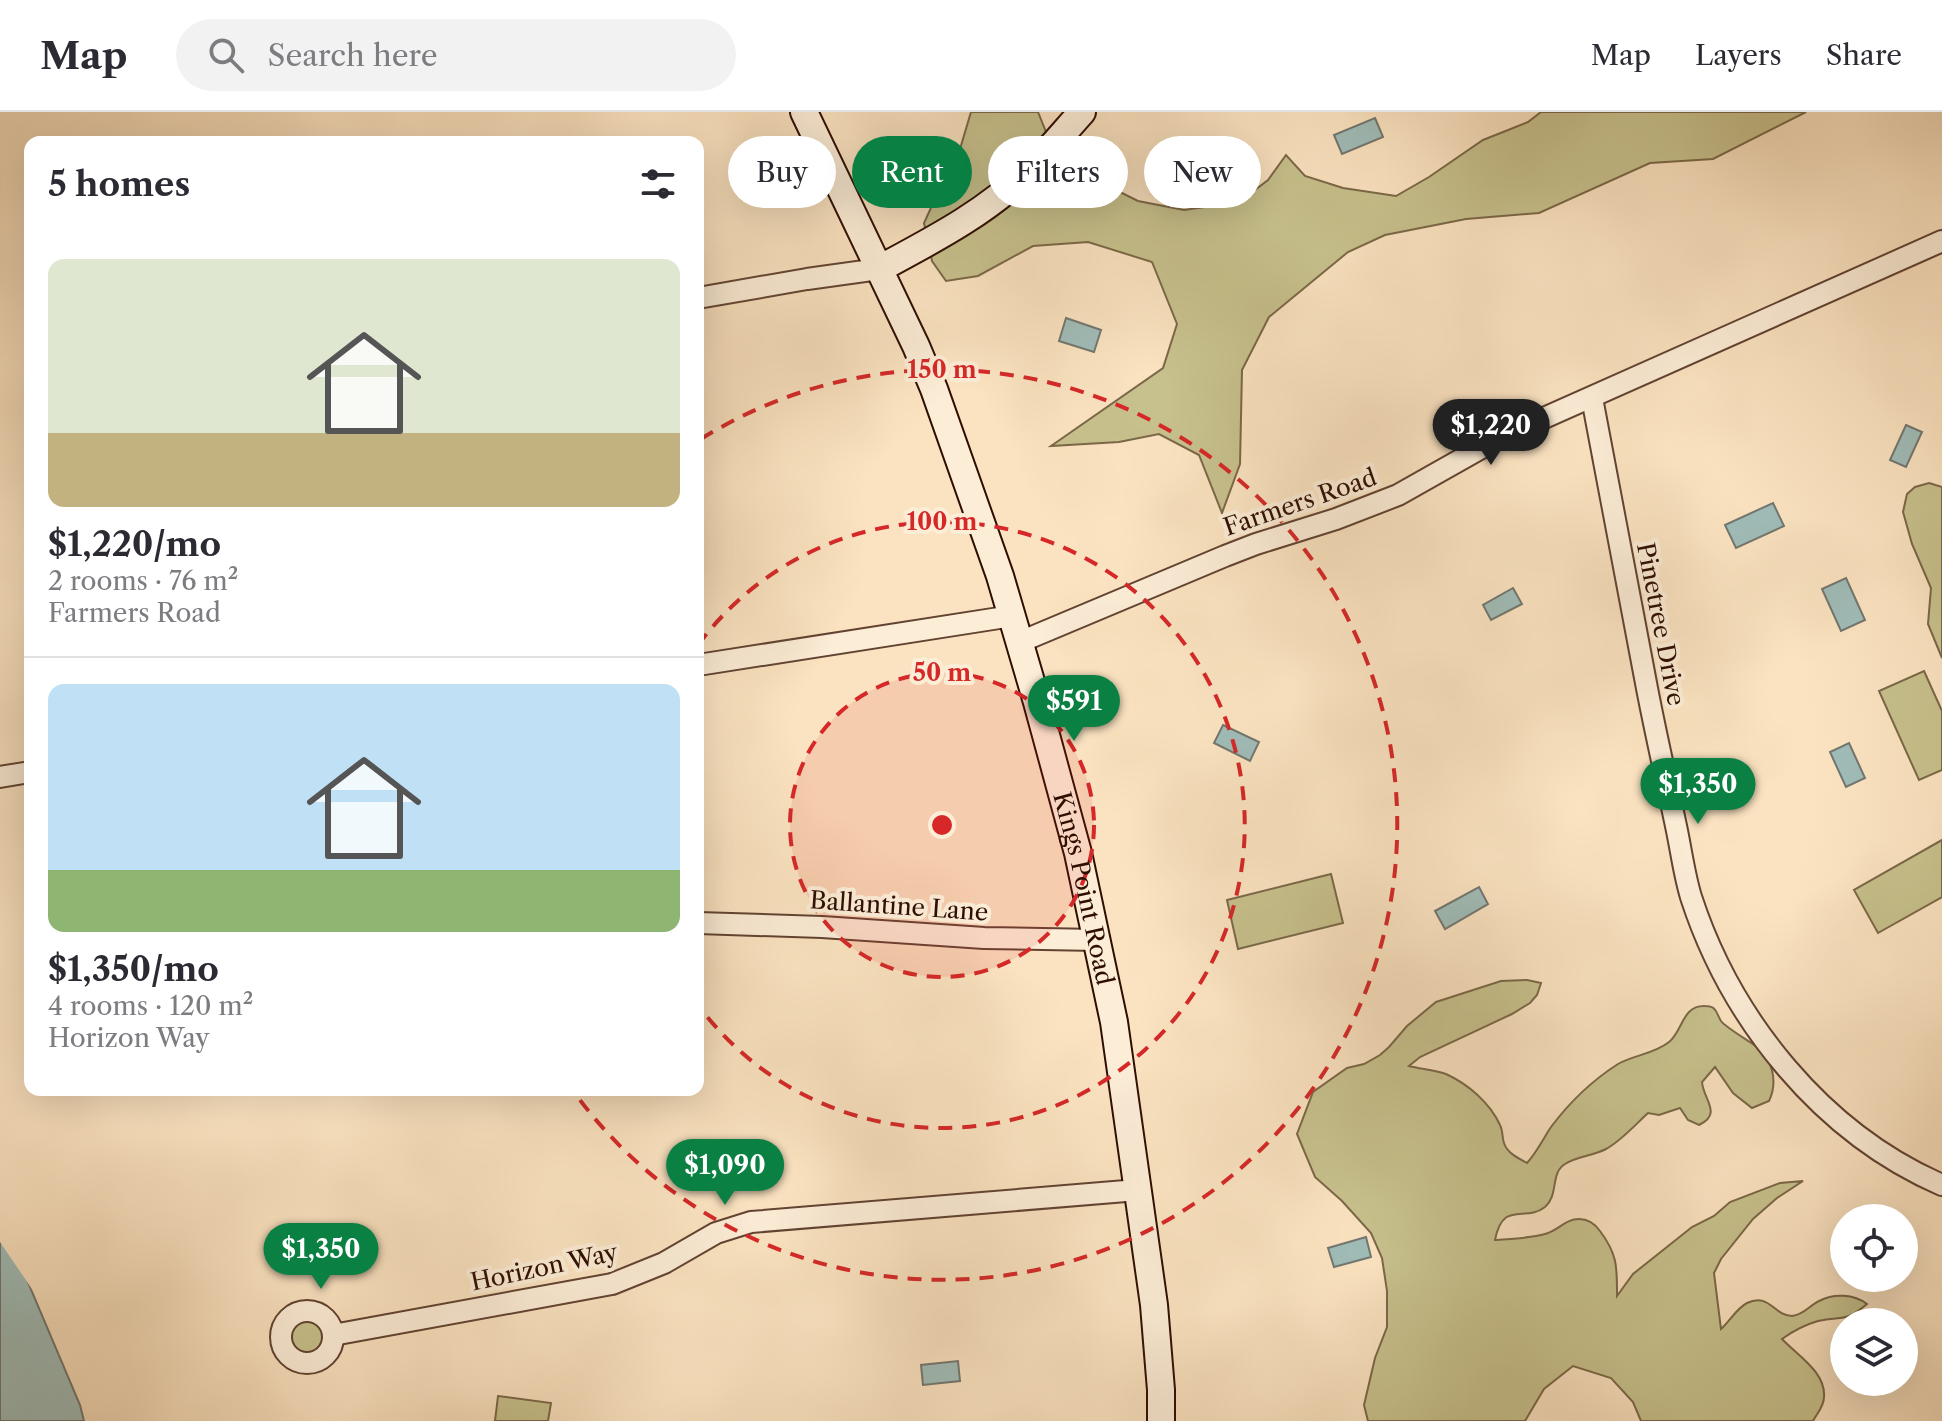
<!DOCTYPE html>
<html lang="en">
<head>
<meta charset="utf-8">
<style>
  :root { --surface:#fff; --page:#f2f2f3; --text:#2b2b33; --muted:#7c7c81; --line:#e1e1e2; --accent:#0b8043 }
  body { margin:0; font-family:"Libre Caslon Text",serif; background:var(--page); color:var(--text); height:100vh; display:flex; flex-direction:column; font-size:30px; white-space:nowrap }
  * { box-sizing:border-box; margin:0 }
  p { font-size:26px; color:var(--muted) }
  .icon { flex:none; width:44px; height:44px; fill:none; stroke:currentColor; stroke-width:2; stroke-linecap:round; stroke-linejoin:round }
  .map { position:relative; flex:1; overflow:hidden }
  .side { position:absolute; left:24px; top:24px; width:680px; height:960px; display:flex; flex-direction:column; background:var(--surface); border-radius:16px; box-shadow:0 8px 32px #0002 }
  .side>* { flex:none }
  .hud { position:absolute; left:728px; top:24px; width:760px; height:72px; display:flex; gap:16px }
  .buttons { position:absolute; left:1830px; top:1092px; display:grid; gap:16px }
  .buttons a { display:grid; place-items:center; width:88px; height:88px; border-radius:50%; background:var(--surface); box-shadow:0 8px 32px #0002; font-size:40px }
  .price { position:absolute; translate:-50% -68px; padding:0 18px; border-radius:28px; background:var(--accent); color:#fff; font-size:26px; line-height:52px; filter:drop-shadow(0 2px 4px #0008) }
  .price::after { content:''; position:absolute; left:50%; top:48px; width:24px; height:18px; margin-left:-12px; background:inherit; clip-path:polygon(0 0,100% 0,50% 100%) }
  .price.selected { background:#222; color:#fff }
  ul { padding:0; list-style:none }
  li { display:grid; align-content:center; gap:16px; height:424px; padding:0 24px }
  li+li { border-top:2px solid var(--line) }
  li span { display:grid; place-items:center; height:248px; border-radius:16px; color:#555 }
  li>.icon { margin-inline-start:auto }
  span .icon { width:144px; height:144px; fill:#fffc; stroke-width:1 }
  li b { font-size:34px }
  h2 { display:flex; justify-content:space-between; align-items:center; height:96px; padding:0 24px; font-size:34px }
  .pill { padding:0 28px; border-radius:36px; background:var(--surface); box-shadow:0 8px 32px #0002; font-size:28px; line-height:72px }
  .pill.selected { background:var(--accent); color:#fff }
  header { display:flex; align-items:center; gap:48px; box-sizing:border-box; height:112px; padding:0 40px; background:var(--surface); border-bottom:2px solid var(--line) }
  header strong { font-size:38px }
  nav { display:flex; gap:44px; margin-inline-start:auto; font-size:28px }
  .search { width:560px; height:72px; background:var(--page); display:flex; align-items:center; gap:20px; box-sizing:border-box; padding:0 28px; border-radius:44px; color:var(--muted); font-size:30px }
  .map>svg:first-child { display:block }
  .green { fill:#c7c18d; stroke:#7b6848; stroke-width:2 }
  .water { fill:#a0bdb9; stroke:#737770; stroke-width:2 }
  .pier { fill:#fbe3c1 }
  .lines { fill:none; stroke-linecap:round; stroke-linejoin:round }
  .street-casing { stroke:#624332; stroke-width:24 }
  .secondary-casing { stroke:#2f0e02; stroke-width:30 }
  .street { stroke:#fcedd7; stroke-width:20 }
  .secondary { stroke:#fcedd7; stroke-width:26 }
  .ring { fill:none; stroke:#d62828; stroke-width:4; stroke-dasharray:14 10 }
  .labels { text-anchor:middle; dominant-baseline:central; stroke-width:8; stroke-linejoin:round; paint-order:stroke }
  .street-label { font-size:24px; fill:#2f0e02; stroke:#fcedd7 }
  .centre { fill:#d62828; stroke:#fcedd7; stroke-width:4 }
  .ring-label { font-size:24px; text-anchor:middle; font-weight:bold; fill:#d62828; stroke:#fcedd7; stroke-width:8; stroke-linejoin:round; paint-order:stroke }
</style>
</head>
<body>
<header>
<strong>Map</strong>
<div class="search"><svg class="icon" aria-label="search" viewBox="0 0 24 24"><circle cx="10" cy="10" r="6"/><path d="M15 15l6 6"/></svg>Search here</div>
<nav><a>Map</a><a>Layers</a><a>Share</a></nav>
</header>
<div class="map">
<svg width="1942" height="1309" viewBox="0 0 1942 1309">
  <rect width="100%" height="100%" fill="#fbe3c1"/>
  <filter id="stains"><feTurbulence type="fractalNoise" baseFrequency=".0025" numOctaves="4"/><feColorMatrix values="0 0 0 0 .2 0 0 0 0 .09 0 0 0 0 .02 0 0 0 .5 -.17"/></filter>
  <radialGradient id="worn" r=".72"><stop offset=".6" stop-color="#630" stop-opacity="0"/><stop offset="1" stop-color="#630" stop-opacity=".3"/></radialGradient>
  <g class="green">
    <polygon points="971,0 1038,0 1058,50 1063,76 1106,73 1138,89 1184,98 1239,90 1268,68 1286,43 1305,64 1343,76 1396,84 1429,65 1483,28 1528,10 1541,0 1806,0 1713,47 1650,51 1539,101 1466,107 1385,123 1348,140 1269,205 1242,258 1240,352 1222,401 1199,343 1159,322 1119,330 1051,334 1163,256 1177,212 1152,150 1088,130 1033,134 978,164 946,169 932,149 924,111 945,65 957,47"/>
    <polygon points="1929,371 1942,375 1942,546 1928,512 1931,476 1912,432 1903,400 1907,382 1915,375"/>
    <polygon points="1924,559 1942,599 1942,658 1919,668 1879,579"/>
    <polygon points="1942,728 1942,785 1878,821 1854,778"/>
    <polygon points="1331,762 1343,811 1238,837 1227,788"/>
    <path d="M1527 868 1541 871 1537 883 1530 891 1512 902 1420 945 1409 954C1421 957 1434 958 1446 962 1468 972 1490 991 1500 1013 1503 1019 1502 1025 1504 1031 1507 1041 1518 1046 1527 1051 1537 1040 1543 1027 1551 1015 1569 991 1593 968 1618 952 1634 943 1654 942 1669 930 1683 919 1682 893 1705 894 1717 894 1716 901 1721 909 1725 915 1749 929 1756 934 1773 947 1778 970 1769 989L1752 996 1733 981 1715 955 1702 970C1703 987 1723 1002 1699 1013L1688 1008 1680 996 1659 1003 1648 1001C1635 1013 1621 1029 1606 1037 1593 1044 1577 1044 1565 1052 1550 1061 1559 1083 1545 1095 1525 1111 1503 1087 1495 1128 1510 1127 1531 1126 1545 1122 1558 1119 1565 1107 1579 1107 1589 1107 1595 1112 1600 1119 1618 1143 1617 1156 1617 1184L1633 1162 1692 1115 1714 1104 1730 1090 1780 1071 1803 1069 1777 1086 1753 1107 1721 1147 1714 1161 1721 1217C1729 1210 1737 1196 1747 1191 1769 1180 1774 1204 1792 1204 1804 1203 1810 1193 1819 1189 1834 1181 1854 1182 1867 1192 1843 1212 1842 1203 1818 1209 1804 1213 1793 1219 1782 1227 1797 1243 1826 1260 1824 1285 1824 1295 1817 1301 1813 1309H1641L1633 1290 1611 1266 1573 1254 1544 1277 1525 1309H1368L1364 1293 1375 1246 1387 1215V1179L1382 1146 1371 1121 1342 1089 1315 1065 1297 1022 1313 980 1347 956 1364 952 1380 943 1389 935 1407 914 1436 890 1501 869Z"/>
    <circle cx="307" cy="1225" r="19"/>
    <polygon points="498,1284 551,1291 548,1309 495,1309"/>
  </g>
  <g class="water">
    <polygon points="1375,6 1383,25 1342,42 1334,23"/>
    <polygon points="1066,206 1101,218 1094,240 1059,229"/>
    <polygon points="1906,313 1922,320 1906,355 1890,348"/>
    <polygon points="1773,391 1784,414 1736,436 1725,413"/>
    <polygon points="1846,466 1865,508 1841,519 1822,477"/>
    <polygon points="1513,476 1522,492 1491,508 1483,493"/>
    <polygon points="1223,613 1259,630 1250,649 1214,631"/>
    <polygon points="1849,631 1865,666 1846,675 1830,640"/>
    <polygon points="1479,775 1488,792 1445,817 1435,799"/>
    <polygon points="0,1121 16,1142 80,1293 84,1309 0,1309"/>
    <polygon points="1366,1125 1371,1145 1334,1155 1328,1136"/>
    <polygon points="958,1249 960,1269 923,1273 921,1253"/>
  </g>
  <polygon class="pier" points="0,1117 3,1118 19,1140 48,1209 38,1186 0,1130"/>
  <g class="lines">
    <defs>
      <g id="street">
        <polyline points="698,186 807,167 879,157"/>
        <path d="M1592 286C1610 381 1628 476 1646 571 1655 619 1666 666 1676 714 1681 737 1684 762 1691 785 1731 908 1822 1021 1942 1073"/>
        <polyline points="1020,530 1225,444 1256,432 1336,407 1398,383 1499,326 1942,129"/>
        <polyline points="698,553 1012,504"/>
        <polyline points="0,665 30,660"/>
        <polyline points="698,811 822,815 984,826 1097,828"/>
        <circle cx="307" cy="1225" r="26"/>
        <polyline points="333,1223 612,1172 664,1151 716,1121 751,1110 1138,1078"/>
      </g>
      <g id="secondary">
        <path id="s1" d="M804 0 916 234 934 277 1000 464 1037 590 1078 741 1114 910 1154 1193 1161 1278V1309"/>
        <path d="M879 157C931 129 986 101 1028 59 1047 41 1064 20 1082 0"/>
      </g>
    </defs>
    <use href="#street" class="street-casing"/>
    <use href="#secondary" class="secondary-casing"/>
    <use href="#street" class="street"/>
    <use href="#secondary" class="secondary"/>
  </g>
  <circle cx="942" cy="713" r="152" fill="#d62828" fill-opacity=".12"/>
  <g class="ring">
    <circle cx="942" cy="713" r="152"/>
    <path d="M698 533A303 303 0 1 1 698 893"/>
    <path d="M701 327A455 455 0 1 1 574 980"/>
  </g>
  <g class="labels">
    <g class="street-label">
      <text transform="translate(1300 390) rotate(-19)">Farmers Road</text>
      <text transform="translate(1661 512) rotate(79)">Pinetree Drive</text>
      <text stroke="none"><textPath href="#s1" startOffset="828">Kings Point Road</textPath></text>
      <text transform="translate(899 794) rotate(4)">Ballantine Lane</text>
      <text transform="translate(544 1155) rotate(-12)">Horizon Way</text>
    </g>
  </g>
  <circle cx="942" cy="713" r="12" class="centre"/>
  <g class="ring-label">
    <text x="942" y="266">150 m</text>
    <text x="942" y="418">100 m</text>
    <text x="942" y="569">50 m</text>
  </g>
  <rect width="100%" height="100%" filter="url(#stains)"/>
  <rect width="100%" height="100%" fill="url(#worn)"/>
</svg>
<div class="buttons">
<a><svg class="icon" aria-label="locate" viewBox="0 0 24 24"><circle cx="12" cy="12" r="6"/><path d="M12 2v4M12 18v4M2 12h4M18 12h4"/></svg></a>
<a><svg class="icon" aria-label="layers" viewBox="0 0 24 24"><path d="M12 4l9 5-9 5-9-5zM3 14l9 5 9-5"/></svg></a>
</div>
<b class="price selected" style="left:1491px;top:355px">$1,220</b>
<b class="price" style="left:1074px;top:631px">$591</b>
<b class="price" style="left:1698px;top:714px">$1,350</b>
<b class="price" style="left:725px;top:1095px">$1,090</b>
<b class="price" style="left:321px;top:1179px">$1,350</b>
<div class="hud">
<a class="pill">Buy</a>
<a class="pill selected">Rent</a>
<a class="pill">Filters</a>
<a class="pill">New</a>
</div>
<section class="side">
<h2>5 homes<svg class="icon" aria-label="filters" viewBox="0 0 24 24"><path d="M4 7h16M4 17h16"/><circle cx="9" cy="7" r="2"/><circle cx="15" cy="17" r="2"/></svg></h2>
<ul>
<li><span style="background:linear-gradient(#dfe7d0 70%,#c2b280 0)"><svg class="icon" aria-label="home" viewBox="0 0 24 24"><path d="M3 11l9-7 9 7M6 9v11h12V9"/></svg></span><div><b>$1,220/mo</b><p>2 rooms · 76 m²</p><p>Farmers Road</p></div></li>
<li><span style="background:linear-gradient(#bfe0f5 75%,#8fb573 0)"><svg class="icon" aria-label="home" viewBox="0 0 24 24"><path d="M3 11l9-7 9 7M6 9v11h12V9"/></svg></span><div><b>$1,350/mo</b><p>4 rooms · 120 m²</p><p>Horizon Way</p></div></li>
</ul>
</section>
</div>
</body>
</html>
